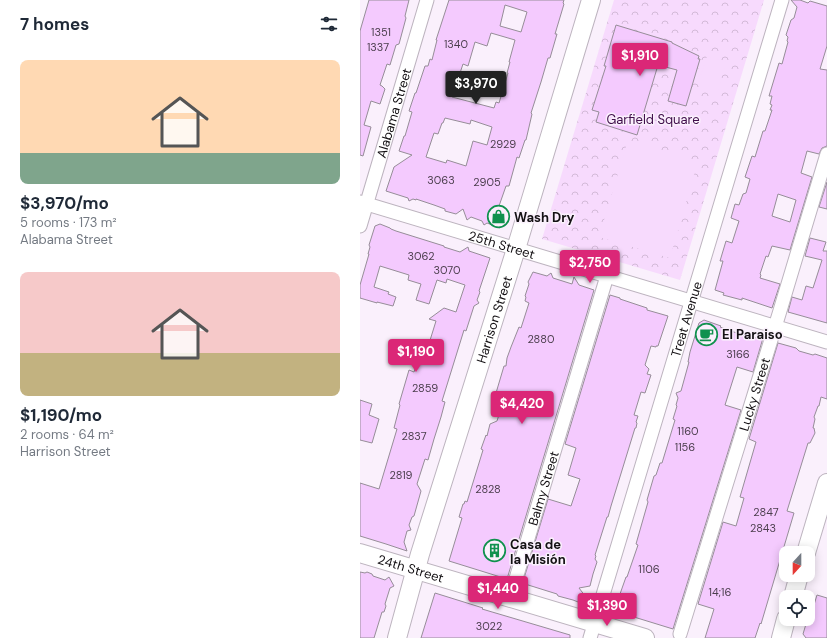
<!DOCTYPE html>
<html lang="en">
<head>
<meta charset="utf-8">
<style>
  :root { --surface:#fff; --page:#f6f6f7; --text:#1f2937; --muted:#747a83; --accent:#db2777 }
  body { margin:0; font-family:"DM Sans",sans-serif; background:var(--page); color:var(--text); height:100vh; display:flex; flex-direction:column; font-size:15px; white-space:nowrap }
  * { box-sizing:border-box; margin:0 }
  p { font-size:13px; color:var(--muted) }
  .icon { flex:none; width:22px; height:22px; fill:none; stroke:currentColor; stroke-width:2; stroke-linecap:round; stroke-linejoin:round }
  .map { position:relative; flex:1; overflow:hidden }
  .drawer { display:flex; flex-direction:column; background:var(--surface); width:360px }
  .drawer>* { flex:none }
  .needle { width:26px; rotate:201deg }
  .controls { position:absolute; left:419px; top:546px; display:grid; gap:8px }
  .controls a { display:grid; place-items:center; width:36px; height:36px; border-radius:8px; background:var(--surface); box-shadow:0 2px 10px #0003; font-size:20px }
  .price { position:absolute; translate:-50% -34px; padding:0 9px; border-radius:4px; background:var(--accent); color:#fff; font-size:13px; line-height:26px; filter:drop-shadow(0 1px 2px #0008) }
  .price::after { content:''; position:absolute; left:50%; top:24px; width:12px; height:9px; margin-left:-6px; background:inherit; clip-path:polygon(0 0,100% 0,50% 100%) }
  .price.selected { background:#222; color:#fff }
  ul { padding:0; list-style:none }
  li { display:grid; align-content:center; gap:8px; height:212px; padding:0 20px }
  li span { display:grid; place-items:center; height:124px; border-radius:8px; color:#555 }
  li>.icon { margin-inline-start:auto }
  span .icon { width:72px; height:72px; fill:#fffc; stroke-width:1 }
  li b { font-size:17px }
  h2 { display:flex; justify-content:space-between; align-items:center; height:48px; padding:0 20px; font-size:17px }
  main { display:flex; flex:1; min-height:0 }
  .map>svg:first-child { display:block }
  .park { fill:url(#park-crowns) }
  .pitch { fill:#f7dafd }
  .building { fill:#f4cafe; stroke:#968d98; fill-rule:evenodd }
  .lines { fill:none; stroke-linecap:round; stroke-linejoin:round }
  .street-casing { stroke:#bdb4bf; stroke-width:15 }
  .secondary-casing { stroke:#bdb4bf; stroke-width:20 }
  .street { stroke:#fff; stroke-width:13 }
  .secondary { stroke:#fff; stroke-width:18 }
  .labels { text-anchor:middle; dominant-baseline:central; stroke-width:3; stroke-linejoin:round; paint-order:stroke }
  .number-label { font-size:11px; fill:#4c3f4e }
  .street-label { font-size:13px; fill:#141114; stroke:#faf0fc }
  .park-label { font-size:13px; fill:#400e4b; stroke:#faf0fc }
  .poi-label { font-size:13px; font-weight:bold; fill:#141114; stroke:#faf0fc; text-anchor:start }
</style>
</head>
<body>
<main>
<section class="drawer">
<h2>7 homes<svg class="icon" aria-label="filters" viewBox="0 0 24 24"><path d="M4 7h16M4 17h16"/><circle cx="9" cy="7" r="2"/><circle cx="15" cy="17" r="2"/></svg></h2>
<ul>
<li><span style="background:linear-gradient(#ffd9b3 75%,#7fa58c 0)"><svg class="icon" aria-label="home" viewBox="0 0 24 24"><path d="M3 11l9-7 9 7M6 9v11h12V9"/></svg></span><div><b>$3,970/mo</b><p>5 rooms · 173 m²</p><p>Alabama Street</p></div></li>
<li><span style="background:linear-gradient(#f6c9c9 65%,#c2b280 0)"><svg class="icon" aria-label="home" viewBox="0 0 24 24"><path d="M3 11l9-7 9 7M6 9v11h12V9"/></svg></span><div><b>$1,190/mo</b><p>2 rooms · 64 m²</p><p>Harrison Street</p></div></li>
</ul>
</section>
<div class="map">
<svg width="467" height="638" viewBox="0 0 467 638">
  <defs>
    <pattern id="park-crowns" width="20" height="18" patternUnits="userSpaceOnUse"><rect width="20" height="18" fill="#f7dafd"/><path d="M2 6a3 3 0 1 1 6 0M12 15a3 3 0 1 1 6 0" fill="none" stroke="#d3bad8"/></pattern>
  </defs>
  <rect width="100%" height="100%" fill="#faf0fc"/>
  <polygon class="park" points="254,0 404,0 320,280 182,239"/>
  <g class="pitch">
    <polygon points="347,56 366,62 358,90 338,84"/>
    <polygon points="268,140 338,161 310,258 239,237"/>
  </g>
  <g class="building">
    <polygon points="9,0 49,0 45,16 46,18 39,44 36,45 30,65 27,64 20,85 22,86 25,89 20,104 11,101 4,125 11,127 3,156 0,155 0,31"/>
    <path d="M89 0H204L203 3 204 4 195 34H197L190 58H188L181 82 171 113 172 114 166 140H165L159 158 157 157 149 186H146L139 206 141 207 140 210 145 212 140 228 127 223 124 225 122 221 111 217 107 220 103 209 96 214 85 211V209L74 205 56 199V200L53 199 49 201 48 198 26 191 34 167 52 155 39 151 44 136H45L52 112 49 111 55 93H56L65 66H68L70 59 72 60 77 40H76ZM145 5 167 12 161 32 140 26ZM131 33 155 40 149 62H150L147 73H148L139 103 136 102 134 108 92 97 103 64 108 66 115 42 127 46ZM85 118 110 124 111 120 132 127 127 145 113 141 106 166 87 160 86 163 66 157 74 133 78 134 82 123H83Z"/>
    <path d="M431 0H440L448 3 450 1 467 6V46L460 69 467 70V146L462 148 459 154 447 151 441 173 452 177 430 250 412 246 408 257 406 256 400 274 401 275 400 278 420 284 412 308 382 298V300L363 295 364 293 355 290 363 261H360L366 241 372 243 379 221 371 218 375 204 379 205 383 194 386 193 390 179 385 177 392 156 395 157 403 131H405L412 110H410L412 105 410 104 412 96H409L419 63 422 64 428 42 427 41 428 37 426 35 431 20 434 18 437 7ZM418 194 436 200 430 222 412 216Z"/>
    <polygon points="256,25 312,42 312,43 339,56 338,59 340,59 326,106 308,101 317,70 298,65 277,135 236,122 239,112 232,110 246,66 244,66"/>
    <polygon points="467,182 467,209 459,207"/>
    <polygon points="20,224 30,228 31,229 36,231 84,246 84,247 100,252 108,247 109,251 130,258 119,291 120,292 117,300 119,303 114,306 106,331 104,330 82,401 85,402 81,417 74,439 68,460 65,459 57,484 61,491 54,516 52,517 49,525 51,530 47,531 44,542 47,551 26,544 0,536 0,483 19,489 37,429 34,428 40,405 39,404 49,370 54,372 57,363 61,364 66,350 67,350 76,321 69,319 84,308 96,312 105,285 87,279 86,283 77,280 69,304 56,300 61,284 48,280 49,275 20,266 14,287 29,292 28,294 36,297 33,306 17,302 17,303 0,298 0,285 9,254 8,254 10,247 9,245 15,226"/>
    <polygon points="450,238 466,242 463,251 467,251 467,323 428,312 432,297 442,300 446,286 453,288 462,260 445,256"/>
    <polygon points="173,272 187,276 191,273 193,278 212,284 214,277 219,285 234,290 147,579 89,561 102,518 99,517 103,504 104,504 105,501 107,502 123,450 121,449 126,435 127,436 130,424 137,421 145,395 136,393 144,366 146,366 147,358 151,347 159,327 161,328 169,303 165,301 166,297 165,296 169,284 168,282"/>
    <polygon points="250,295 260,298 260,299 287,308 287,310 308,316 298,346 296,346 296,347 291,346 285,365 289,369 287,374 291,375 285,393 281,392 274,415 278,416 276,422 277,423 276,428 275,428 251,506 248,517 247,517 235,555 236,556 235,559 237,562 233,574 230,586 219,588 232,605 231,607 213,600 198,596 197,594 165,584 162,585 188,499 211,506 220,479 208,475 216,448 205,444"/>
    <polygon points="344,320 361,326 360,327 371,331 391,338 391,337 397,338 398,336 403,338 393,372 377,367 365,405 381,410 313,629 261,613 251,617 258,594 260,594 266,577 267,577 278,545 276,544 288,502 287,500 294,476 296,475 300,463 302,463 315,420 313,419 317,406 316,405 318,398 316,393 321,391 329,362 328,362 330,352 339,323"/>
    <polygon points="418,343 436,348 439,351 453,355 455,354 467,358 467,399 461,397 459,406 458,406 454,417 455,419 453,428 454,428 455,433 450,443 448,443 427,511 434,513 401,624 400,623 395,638 345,638 354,609 338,604 363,522 376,526 384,498 380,497 396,442 389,439"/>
    <polygon points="0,400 12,404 9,415 19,419 12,443 0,440"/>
    <polygon points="0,572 5,573 7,572 12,574 13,576 25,580 29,577 34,586 30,588 25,604 26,606 24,612 22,612 14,638 0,638"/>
    <polygon points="75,593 123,608 122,609 210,635 210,638 61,638"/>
    <polygon points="457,595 467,598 467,638 446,638 443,634 446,624 448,624 448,618 452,609 453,608"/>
  </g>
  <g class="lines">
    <defs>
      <g id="street">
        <path id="s1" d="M0 202 467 342"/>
        <path id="s2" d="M0 226 67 0"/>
        <path id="s3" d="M154 585 247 276"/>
        <path id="s4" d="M320 634 419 314 467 154"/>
        <path id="s5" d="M230 638 422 0"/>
      </g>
      <g id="secondary">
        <path id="s6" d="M0 553 285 638"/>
        <polyline points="446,553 467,483"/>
        <polyline points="433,597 439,575"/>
        <path id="s7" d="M37 638 60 554 156 249 231 0"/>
        <polyline points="421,638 426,619"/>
      </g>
    </defs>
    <use href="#street" class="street-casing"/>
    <use href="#secondary" class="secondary-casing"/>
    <use href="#street" class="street"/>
    <use href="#secondary" class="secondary"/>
  </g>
  <defs>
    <symbol id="shop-ring" viewBox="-11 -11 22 22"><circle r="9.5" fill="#faf0fc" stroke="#10914e" stroke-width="1.5"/><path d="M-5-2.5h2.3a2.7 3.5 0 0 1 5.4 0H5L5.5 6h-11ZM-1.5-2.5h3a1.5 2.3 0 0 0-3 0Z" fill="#10914e"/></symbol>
    <symbol id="cafe-ring" viewBox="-11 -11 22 22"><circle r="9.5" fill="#faf0fc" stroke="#10914e" stroke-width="1.5"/><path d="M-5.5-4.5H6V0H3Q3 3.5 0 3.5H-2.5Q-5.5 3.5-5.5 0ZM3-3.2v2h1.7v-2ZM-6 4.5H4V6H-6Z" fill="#10914e"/></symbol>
    <symbol id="building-ring" viewBox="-11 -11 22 22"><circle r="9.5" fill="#faf0fc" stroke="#10914e" stroke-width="1.5"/><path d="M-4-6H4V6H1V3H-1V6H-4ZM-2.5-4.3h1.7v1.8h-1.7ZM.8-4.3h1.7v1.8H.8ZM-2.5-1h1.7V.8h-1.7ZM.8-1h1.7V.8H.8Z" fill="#10914e"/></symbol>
  </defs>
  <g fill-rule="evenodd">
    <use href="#shop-ring" x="126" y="204" width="25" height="25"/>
    <use href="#cafe-ring" x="334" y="322" width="25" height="25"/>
    <use href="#building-ring" x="122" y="538" width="25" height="25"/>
  </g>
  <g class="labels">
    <g class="number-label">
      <text x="21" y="32">1351</text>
      <text x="96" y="44">1340</text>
      <text x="18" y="47">1337</text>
      <text x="143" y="144">2929</text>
      <text x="81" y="180">3063</text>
      <text x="127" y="182">2905</text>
      <text x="61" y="256">3062</text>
      <text x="87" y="270">3070</text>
      <text x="181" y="339">2880</text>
      <text x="378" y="354">3166</text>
      <text x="65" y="388">2859</text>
      <text x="328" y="431">1160</text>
      <text x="54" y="436">2837</text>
      <text x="325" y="447">1156</text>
      <text x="41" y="475">2819</text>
      <text x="128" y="489">2828</text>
      <text x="406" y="512">2847</text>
      <text x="403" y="528">2843</text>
      <text x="289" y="569">1106</text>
      <text x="360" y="592">14;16</text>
      <text x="129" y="626">3022</text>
    </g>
    <g class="street-label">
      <text stroke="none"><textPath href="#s2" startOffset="118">Alabama Street</textPath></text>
      <text stroke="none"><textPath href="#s1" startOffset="148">25th Street</textPath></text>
      <text stroke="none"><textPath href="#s7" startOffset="333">Harrison Street</textPath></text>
      <text stroke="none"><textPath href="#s5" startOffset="333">Treat Avenue</textPath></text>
      <text stroke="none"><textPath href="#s4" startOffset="251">Lucky Street</textPath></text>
      <text stroke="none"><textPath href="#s3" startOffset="101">Balmy Street</textPath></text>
      <text stroke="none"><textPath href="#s6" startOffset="53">24th Street</textPath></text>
    </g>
    <g class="park-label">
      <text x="293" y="119">Garfield Square</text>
    </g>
    <g class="poi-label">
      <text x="154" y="217">Wash Dry</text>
      <text x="362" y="334">El Paraiso</text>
      <text x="150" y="544">Casa de<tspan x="150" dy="15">la Misión</tspan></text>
    </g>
  </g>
</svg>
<div class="controls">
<a><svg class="needle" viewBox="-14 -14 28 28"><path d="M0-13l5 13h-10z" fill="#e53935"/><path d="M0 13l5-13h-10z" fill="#747a83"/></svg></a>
<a><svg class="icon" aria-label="locate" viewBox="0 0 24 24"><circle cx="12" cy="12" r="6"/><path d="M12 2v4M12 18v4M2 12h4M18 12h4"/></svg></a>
</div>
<b class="price" style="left:280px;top:77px">$1,910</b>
<b class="price selected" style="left:116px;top:105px">$3,970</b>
<b class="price" style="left:230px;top:284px">$2,750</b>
<b class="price" style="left:56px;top:373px">$1,190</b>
<b class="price" style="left:162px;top:425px">$4,420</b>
<b class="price" style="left:138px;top:610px">$1,440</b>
<b class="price" style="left:247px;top:627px">$1,390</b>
</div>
</main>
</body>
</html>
